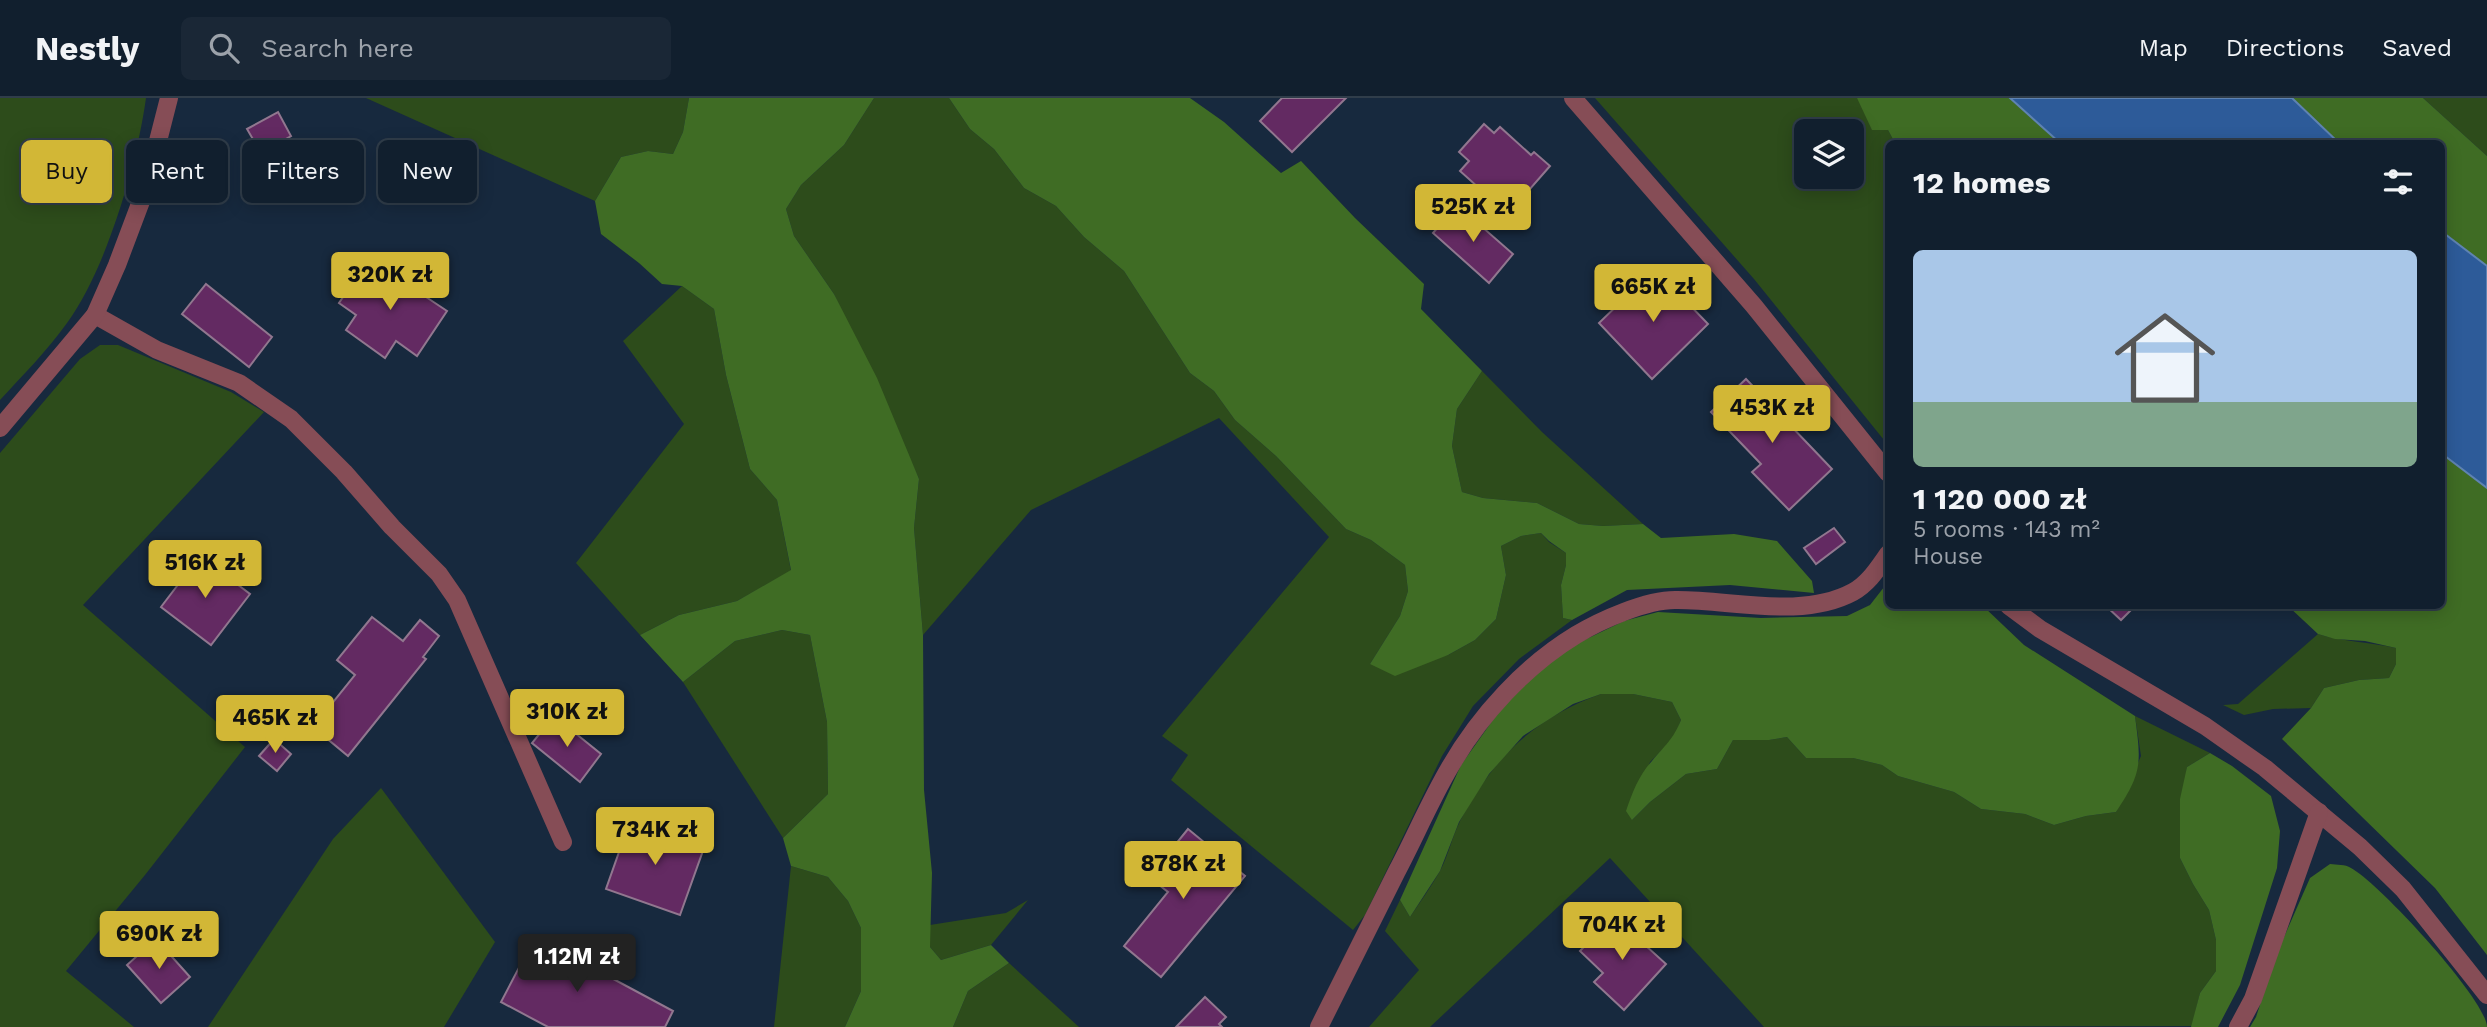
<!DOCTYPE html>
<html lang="en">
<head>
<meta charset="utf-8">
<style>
  :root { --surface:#111f2e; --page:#1a2736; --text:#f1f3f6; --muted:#9ca2aa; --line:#303d4a; --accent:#d2b736 }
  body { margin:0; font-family:"Work Sans",sans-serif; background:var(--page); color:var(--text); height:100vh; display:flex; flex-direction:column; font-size:26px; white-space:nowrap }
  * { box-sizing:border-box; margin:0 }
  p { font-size:23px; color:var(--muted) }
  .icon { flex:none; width:38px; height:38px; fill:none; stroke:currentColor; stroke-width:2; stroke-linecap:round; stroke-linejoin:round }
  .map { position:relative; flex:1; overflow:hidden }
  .panel { position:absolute; left:1885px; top:42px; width:560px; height:469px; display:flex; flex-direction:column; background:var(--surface); border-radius:10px; box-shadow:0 4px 18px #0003,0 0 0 2px var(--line) }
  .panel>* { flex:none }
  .hud { position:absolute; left:21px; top:42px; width:665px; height:63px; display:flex; gap:14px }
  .tools { position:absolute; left:1794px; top:21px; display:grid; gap:14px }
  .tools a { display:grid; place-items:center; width:70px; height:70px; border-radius:10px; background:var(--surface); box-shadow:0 4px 18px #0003,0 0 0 2px var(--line); font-size:35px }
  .price { position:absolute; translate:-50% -60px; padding:0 16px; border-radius:7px; background:var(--accent); color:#111; font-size:23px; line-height:46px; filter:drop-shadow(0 2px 4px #0008) }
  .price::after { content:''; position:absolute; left:50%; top:42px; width:21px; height:16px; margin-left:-10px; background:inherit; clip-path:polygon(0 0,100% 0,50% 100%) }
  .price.active { background:#222; color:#fff }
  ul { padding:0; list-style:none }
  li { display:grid; align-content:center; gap:14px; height:371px; padding:0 28px }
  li+li { border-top:2px solid var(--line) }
  li span { display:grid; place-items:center; height:217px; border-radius:10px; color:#555 }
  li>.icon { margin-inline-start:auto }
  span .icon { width:126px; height:126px; fill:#fffc; stroke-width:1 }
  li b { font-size:30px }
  h2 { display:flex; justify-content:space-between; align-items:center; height:84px; padding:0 28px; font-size:30px }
  .chip { padding:0 24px; border-radius:10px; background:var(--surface); box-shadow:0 4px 18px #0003,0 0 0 2px var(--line); font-size:24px; line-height:63px }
  .chip.active { background:var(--accent); color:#111 }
  header { display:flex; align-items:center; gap:42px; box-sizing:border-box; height:98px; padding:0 35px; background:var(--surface); border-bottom:2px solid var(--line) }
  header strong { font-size:33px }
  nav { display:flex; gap:38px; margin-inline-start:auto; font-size:24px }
  .search { width:490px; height:63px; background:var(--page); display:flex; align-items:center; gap:18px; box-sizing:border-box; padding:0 24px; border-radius:10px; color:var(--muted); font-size:26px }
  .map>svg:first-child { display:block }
  .green { fill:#2d4c1b; fill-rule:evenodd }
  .forest { fill:#3f6c24 }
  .water { fill:#2d5b99; stroke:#5f83b2; stroke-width:2 }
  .building { fill:#632a62; stroke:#91778f; stroke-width:2 }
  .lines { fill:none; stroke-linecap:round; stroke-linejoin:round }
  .lane { stroke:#864d56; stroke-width:18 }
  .street { stroke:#864d56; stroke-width:18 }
</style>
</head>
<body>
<header>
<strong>Nestly</strong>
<div class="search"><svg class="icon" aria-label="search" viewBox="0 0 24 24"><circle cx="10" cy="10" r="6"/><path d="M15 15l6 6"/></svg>Search here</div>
<nav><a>Map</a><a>Directions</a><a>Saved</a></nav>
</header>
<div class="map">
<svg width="2487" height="929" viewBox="0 0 2487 929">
  <rect width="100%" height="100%" fill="#17293e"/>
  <g class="green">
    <path d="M0 0H146C137 66 106 172 67 225 47 253 23 277 0 302Z"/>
    <polygon points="366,0 689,0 683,34 673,56 648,53 621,59 595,103"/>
    <polygon points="874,0 949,0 970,31 994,51 1024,90 1056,108 1084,139 1124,173 1190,275 1214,293 1235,322 1276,358 1346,431 1371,442 1405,467 1408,493 1400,518 1370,566 1448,557 1475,542 1496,521 1506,477 1501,448 1521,438 1541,435 1549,444 1566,455 1566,467 1561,487 1563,520 1572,522 1519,561 1473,608 1442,658 1365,817 1353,832 1171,682 1188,657 1162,638 1329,439 1219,320 1031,412 923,537 914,430 919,381 834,196 794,138 786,111 801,87 844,47"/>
    <path d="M1595 0H1857L1888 32 1895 45 1888 46V347L1754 181ZM1806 33H1852V79H1806Z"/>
    <polygon points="2423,0 2487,0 2487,58"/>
    <polygon points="682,188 714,211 726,277 750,371 777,402 791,473 737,503 679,517 640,537 576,465 684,326 623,243"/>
    <polygon points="100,247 118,247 231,294 264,314 83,507 245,649 145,777 66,873 134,929 0,929 0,355 80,261"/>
    <polygon points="1482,273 1542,334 1643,426 1603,428 1579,426 1537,405 1483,400 1462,394 1452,348 1457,311"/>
    <polygon points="782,532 810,537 827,624 828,696 783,740 683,584 735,543"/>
    <path d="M2318 536C2343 544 2370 544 2396 550V566L2389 580 2359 582 2324 590 2311 610 2273 611 2244 617 2223 607 2238 606Z"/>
    <path d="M1601 596H1633L1672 604 1681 622 1674 640 1650 664 1632 722 1650 704 1686 676 1717 671 1733 642H1769L1787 639 1806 660H1853L1882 667 1898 678 1954 694 1981 711 2025 716 2054 727 2086 718 2116 714 2141 658 2135 618 2210 655 2187 669 2180 760 2193 786 2209 812 2216 842V873L2200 895 2192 928 1764 929 1610 760 1430 929H1369L1419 872 1385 833 1400 802 1410 819C1420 804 1431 789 1440 773 1448 758 1452 739 1460 723 1493 660 1534 620 1601 596Z"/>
    <polygon points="381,690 495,844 444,929 208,929 333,741"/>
    <polygon points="791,768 828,779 848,803 861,830 861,893 845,929 774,929"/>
    <polygon points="1028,802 991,847 941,862 930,849 930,827 1006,815"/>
    <polygon points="1009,865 1079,929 953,929 968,893"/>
  </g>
  <g class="forest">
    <polygon points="689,0 874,0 844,47 801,87 786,111 794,138 834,196 877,280 919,381 914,430 923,537 924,692 932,775 930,849 941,862 991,847 1009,865 968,893 953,929 845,929 861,893 861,830 848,803 828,779 791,768 783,740 828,696 827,624 810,537 782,532 735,543 683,584 640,537 679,517 737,503 791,472 777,402 750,371 726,277 714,211 682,188 662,186 639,165 601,136 595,103 621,59 648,53 673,56 683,34"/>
    <polygon points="949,0 1190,0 1224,24 1281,75 1301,63 1355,120 1424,186 1421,211 1482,273 1457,311 1452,348 1462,394 1483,400 1537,405 1579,426 1603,428 1643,426 1661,440 1734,436 1777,443 1812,483 1814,495 1730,487 1627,492 1572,522 1563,520 1561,487 1566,467 1566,455 1549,443 1541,435 1521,438 1501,448 1506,477 1496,521 1475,542 1448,557 1395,578 1370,566 1400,518 1408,493 1405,467 1371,442 1346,431 1276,358 1235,322 1214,293 1190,275 1124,173 1084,139 1056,108 1024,90 994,51 970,31"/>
    <polygon points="1857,0 2010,0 2060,45 1895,45 1888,32 1872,32"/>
    <polygon points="2292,0 2423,0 2487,58 2487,168 2441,133 2441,46 2339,45"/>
    <polygon points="2441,355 2487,390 2487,857 2435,790 2282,641 2311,610 2324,590 2359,582 2389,580 2396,566 2396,550 2365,543 2335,541 2318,536 2288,508 2441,508"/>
    <path d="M1888 484V508H1983L2024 547 2135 618C2141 664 2143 674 2116 714L2086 718 2054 727 2025 716 1981 711 1954 694 1898 678 1882 667 1853 660H1806L1787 639 1769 642H1733L1717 671 1686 676 1650 704 1632 722 1626 713C1632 695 1639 677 1652 663 1665 647 1673 642 1681 622L1672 604 1633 596H1601L1573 606 1523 638 1489 676 1459 724 1440 773 1410 819 1400 802 1461 667 1500 612 1530 579 1572 548 1624 523 1658 514 1761 520 1847 518 1870 507Z"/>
    <polygon points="2210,655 2232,668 2271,698 2280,733 2277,770 2240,887 2218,929 2191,929 2200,895 2216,873 2216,842 2209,812 2193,786 2180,760 2180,701 2187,669"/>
    <path d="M2330 766C2337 767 2345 766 2351 770 2378 784 2487 902 2487 929H2250L2256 919 2277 855 2310 780Z"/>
  </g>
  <g class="water">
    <polygon points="2010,0 2292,0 2339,45 2060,45"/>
    <polygon points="2441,133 2487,168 2487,390 2441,355"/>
  </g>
  <g class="building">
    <polygon points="1282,0 1346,0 1292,54 1260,23"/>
    <polygon points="278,14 291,38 261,55 247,31"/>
    <polygon points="1484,26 1494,35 1500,29 1531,57 1534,54 1550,68 1508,116 1460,73 1469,63 1459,54"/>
    <polygon points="1457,107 1513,156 1489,185 1433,135"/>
    <polygon points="369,161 447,213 417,258 396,243 385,260 346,232 356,217 339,205"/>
    <polygon points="1655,171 1708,226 1652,281 1599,225"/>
    <polygon points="206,186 272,239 249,269 182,216"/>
    <polygon points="1746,281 1832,371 1789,412 1752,374 1761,366 1711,314"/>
    <polygon points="1834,430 1845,444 1816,466 1804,450"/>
    <polygon points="200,458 250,496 211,547 161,509"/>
    <polygon points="2106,508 2135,508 2121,522"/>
    <polygon points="372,519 403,543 420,522 439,538 423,559 426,561 348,658 313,629 355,577 337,562"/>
    <polygon points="554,618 601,656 580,684 532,645"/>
    <polygon points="274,641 291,656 277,673 259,658"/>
    <polygon points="631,720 705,747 680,817 606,791"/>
    <polygon points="1188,731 1245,778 1161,879 1124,848 1168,794 1149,779"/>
    <polygon points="1613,818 1666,866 1624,912 1594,884 1603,875 1580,853"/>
    <polygon points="535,839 673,913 665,929 548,929 501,904"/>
    <polygon points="156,841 190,879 161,905 127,867"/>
    <polygon points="1205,899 1226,919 1219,926 1222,929 1176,929"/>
  </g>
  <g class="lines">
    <g class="lane">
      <polyline points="95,217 157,252 239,285 291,321 344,374 392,429 439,476 457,502 563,744"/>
      <path d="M1319 929C1345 877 1371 825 1397 773 1415 739 1430 703 1450 669 1480 617 1525 568 1576 537 1601 522 1646 502 1675 502 1730 501 1801 522 1853 494 1869 485 1878 470 1888 456"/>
    </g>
    <g class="street">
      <polyline points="1573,0 1754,208 1888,375"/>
      <polyline points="0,330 95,217 117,167 146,90 169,0"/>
      <polyline points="2009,508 2040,531 2205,628 2265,670 2360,749 2403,791 2487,897"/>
      <polyline points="2238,929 2253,901 2319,714"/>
    </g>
  </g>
</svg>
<div class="tools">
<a><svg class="icon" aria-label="layers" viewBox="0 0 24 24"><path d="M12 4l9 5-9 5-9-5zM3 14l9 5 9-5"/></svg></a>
</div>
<b class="price" style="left:1473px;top:146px">525K zł</b>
<b class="price" style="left:390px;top:214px">320K zł</b>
<b class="price" style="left:1653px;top:226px">665K zł</b>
<b class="price" style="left:1772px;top:347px">453K zł</b>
<b class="price" style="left:205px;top:502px">516K zł</b>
<b class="price" style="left:567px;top:651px">310K zł</b>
<b class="price" style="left:275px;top:657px">465K zł</b>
<b class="price" style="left:655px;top:769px">734K zł</b>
<b class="price" style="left:1183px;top:803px">878K zł</b>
<b class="price" style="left:1622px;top:864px">704K zł</b>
<b class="price" style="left:159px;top:873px">690K zł</b>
<b class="price active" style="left:577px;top:896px">1.12M zł</b>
<div class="hud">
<a class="chip active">Buy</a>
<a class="chip">Rent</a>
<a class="chip">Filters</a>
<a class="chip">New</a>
</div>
<section class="panel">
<h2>12 homes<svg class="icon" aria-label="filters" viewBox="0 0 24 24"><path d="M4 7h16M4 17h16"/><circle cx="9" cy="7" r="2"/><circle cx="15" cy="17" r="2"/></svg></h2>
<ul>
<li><span style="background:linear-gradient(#a9c7e8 70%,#7fa58c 0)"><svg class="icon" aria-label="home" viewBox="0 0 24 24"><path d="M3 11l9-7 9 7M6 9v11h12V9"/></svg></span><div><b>1 120 000 zł</b><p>5 rooms · 143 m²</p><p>House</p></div></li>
</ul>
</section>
</div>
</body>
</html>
